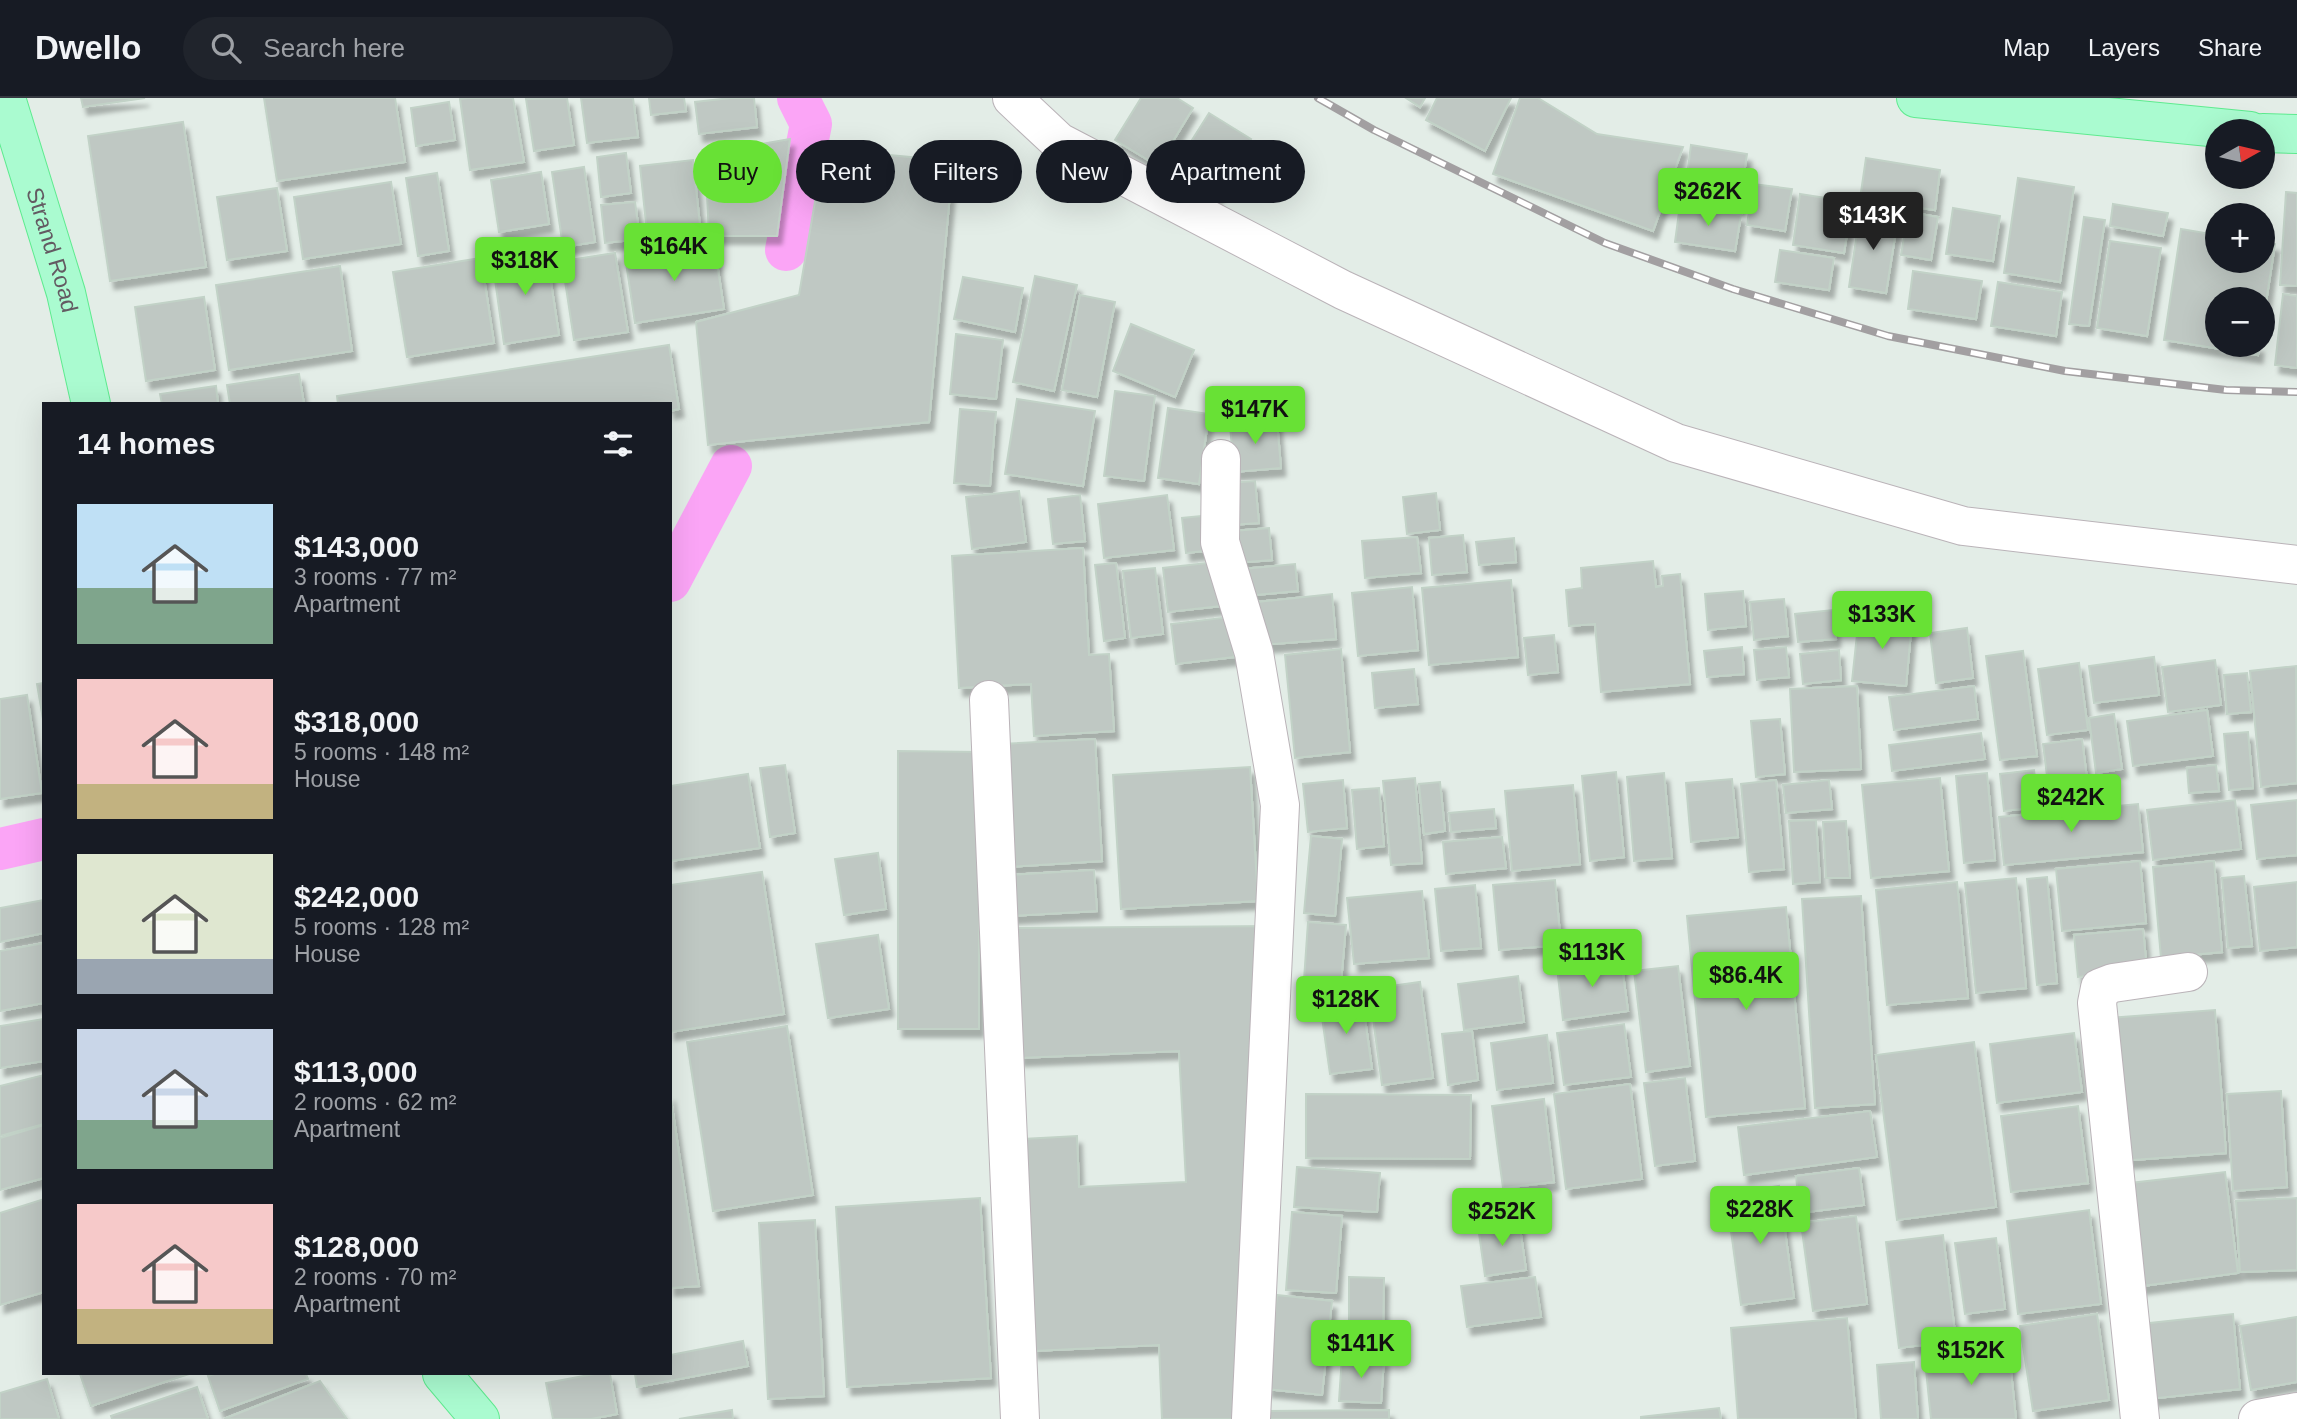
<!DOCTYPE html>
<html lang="en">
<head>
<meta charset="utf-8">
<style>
  :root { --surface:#171b24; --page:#20242c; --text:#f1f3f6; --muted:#9ea1a6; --line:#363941; --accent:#68e135 }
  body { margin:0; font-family:Helvetica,sans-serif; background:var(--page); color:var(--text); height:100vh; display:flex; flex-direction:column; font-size:26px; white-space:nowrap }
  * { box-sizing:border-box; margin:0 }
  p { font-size:23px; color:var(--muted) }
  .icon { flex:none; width:38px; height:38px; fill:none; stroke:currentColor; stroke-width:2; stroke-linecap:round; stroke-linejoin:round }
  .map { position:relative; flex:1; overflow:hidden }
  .sheet { position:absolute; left:42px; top:304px; width:630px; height:973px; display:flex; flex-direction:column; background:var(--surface); border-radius:0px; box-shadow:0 7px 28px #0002 }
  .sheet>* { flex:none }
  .top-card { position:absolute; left:693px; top:42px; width:665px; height:63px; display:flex; gap:14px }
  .needle { width:46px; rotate:82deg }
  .tools { position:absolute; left:2205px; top:21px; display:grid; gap:14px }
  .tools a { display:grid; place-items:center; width:70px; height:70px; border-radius:50%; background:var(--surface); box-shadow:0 7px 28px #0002; font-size:35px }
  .price { position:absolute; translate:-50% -60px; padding:0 16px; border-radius:7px; background:var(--accent); color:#111; font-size:23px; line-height:46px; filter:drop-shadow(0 2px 4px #0008) }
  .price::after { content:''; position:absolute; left:50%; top:42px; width:21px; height:16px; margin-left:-10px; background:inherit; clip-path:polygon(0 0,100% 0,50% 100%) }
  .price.active { background:#222; color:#fff }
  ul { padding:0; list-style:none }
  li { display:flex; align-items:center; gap:21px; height:175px; padding:0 35px }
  li span { display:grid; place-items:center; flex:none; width:196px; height:140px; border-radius:0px; color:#555 }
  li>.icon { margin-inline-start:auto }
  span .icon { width:84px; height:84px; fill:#fffc; stroke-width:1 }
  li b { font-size:30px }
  h2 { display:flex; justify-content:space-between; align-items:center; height:84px; padding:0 35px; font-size:30px }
  .pill { padding:0 24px; border-radius:32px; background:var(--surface); box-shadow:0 7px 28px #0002; font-size:24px; line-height:63px }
  .pill.active { background:var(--accent); color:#111 }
  header { display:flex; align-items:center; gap:42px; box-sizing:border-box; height:98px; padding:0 35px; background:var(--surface); border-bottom:2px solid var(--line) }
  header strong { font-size:33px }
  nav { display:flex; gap:38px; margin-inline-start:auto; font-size:24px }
  .search { width:490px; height:63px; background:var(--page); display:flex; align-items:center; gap:18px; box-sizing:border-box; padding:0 24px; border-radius:38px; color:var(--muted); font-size:26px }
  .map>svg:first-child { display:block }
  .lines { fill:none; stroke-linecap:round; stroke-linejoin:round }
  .canal { stroke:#fba5f6; stroke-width:42 }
  .building { fill:#bfc8c3; stroke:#c2d2c7; stroke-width:2; filter:url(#shadow) }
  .minor-casing { stroke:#bab3b8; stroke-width:40 }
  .major-casing { stroke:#5eeb8f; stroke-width:40 }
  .minor { stroke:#fff; stroke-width:38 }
  .major { stroke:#aafbd0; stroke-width:38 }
  .rail-casing { stroke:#a29fa1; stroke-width:8 }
  .rail { stroke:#fff; stroke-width:5; stroke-dasharray:16; stroke-linecap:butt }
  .labels { text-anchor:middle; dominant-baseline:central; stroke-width:5; stroke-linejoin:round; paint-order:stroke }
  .street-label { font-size:23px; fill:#635b62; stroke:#fff }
</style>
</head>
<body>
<header>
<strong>Dwello</strong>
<div class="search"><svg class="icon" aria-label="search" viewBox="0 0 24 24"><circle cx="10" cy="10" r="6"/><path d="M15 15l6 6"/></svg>Search here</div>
<nav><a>Map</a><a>Layers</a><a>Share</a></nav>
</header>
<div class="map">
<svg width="2297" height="1321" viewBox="0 0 2297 1321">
  <defs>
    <filter id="shadow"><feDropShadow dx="4.5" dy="8" stdDeviation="2" flood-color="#0004"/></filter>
  </defs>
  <rect width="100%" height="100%" fill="#e3ede7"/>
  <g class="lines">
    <g class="canal">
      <polyline points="786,152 811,26 798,0"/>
      <polyline points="670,483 731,368"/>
      <polyline points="0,751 44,741"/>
    </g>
  </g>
  <g class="building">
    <polygon points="81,0 145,0 83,9"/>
    <polygon points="264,0 395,0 405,64 277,83"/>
    <polygon points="468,0 513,0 524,64 470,72 460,1"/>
    <polygon points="567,0 574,47 534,53 526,1"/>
    <polygon points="581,0 633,0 638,39 587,45"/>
    <polygon points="649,0 684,0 686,13 651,17"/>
    <polygon points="731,0 754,0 757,29 699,36 695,4"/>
    <polygon points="1141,0 1177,0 1193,10 1158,68 1115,42"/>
    <polygon points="1406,0 1425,0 1420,9"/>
    <polygon points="1437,0 1511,0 1485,53 1426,22"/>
    <polygon points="1520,0 1538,0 1597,36 1683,49 1653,133 1493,76"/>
    <polygon points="449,4 455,42 416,48 411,10"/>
    <polygon points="1209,15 1251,41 1216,99 1173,72"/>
    <polygon points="183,24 206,169 110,183 88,38"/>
    <polygon points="790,41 777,138 709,138 705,56"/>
    <polygon points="1691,47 1747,56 1739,109 1684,101"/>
    <polygon points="824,51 953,63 929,324 708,347 696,224 799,197"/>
    <polygon points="626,55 631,95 601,99 597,59"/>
    <polygon points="1866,60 1940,72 1935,112 1860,101"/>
    <polygon points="693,62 701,137 648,144 640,68"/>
    <polygon points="584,69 595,144 563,149 552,74"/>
    <polygon points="541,74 549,126 499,134 491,82"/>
    <polygon points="437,75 449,153 418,158 406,80"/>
    <polygon points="2018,80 2074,89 2060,184 2004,175"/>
    <polygon points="391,84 401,146 303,161 294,99"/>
    <polygon points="1753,86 1792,91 1785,133 1747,127"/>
    <polygon points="277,90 287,153 227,162 217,99"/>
    <polygon points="2286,94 2297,95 2297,188 2280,187"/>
    <polygon points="1800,96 1852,104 1844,155 1793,147"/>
    <polygon points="635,104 640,141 605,145 601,107"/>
    <polygon points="2113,106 2168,115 2163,138 2110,128"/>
    <polygon points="1680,107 1741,117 1735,153 1675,144"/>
    <polygon points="1953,110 2000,118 1993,163 1946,156"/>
    <polygon points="1860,114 1898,120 1886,195 1849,189"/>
    <polygon points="1908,114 1938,119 1931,162 1901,157"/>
    <polygon points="2084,119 2105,122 2089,228 2069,226"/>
    <polygon points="2181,131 2217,137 2217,163 2263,163 2263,144 2275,146 2263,224 2263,201 2217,201 2217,247 2259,247 2258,257 2164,242"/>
    <polygon points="2110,143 2161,150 2147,238 2097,230"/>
    <polygon points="714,145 724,211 635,225 625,158"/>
    <polygon points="546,152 559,237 504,246 492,160"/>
    <polygon points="1780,152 1834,160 1829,192 1775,184"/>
    <polygon points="615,155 628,234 574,242 562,163"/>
    <polygon points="481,160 494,245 407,259 393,174"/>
    <polygon points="340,168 352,253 229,272 216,187"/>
    <polygon points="1913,173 1982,183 1976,221 1908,211"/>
    <polygon points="1035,178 1077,187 1054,293 1013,284"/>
    <polygon points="963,179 1023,190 1015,234 954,221"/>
    <polygon points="1998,184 2062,194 2056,238 1991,228"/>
    <polygon points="2283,196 2297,198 2297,270 2275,267"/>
    <polygon points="1080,197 1115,204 1097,299 1062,292"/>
    <polygon points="204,199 215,272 146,283 135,209"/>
    <polygon points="1131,226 1194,252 1175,299 1113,273"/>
    <polygon points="956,236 1003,242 996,301 950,296"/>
    <polygon points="669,247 679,311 670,313 670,306 338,306 337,298"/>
    <polygon points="299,276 304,306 230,306 227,287"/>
    <polygon points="216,288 218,306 162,306 160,296"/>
    <polygon points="1115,293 1155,298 1144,383 1104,378"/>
    <polygon points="1017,301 1095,313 1083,388 1005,376"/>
    <polygon points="1168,310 1209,316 1199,386 1158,380"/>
    <polygon points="960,311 996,314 990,388 954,385"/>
    <polygon points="1277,323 1281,370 1234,374 1230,327"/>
    <polygon points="1255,383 1259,425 1231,427 1227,385"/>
    <polygon points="1019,393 1026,444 972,451 966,399"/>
    <polygon points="1436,395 1440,432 1407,436 1403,399"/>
    <polygon points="1080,397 1085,443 1053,446 1048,401"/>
    <polygon points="1167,397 1174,452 1104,460 1098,406"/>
    <polygon points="1201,418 1205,453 1186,455 1182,420"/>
    <polygon points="1269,430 1272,462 1236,465 1233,433"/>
    <polygon points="1463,437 1467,474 1432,477 1429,440"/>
    <polygon points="1417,439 1421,475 1365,480 1362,443"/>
    <polygon points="1514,440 1516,464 1479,467 1476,444"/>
    <polygon points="1083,450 1089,557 1109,556 1114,633 1034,638 1031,586 959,590 952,458"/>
    <polygon points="1653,463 1656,489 1663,488 1662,478 1680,476 1690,586 1601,594 1595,526 1569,528 1566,492 1582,490 1581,470"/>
    <polygon points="1216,464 1221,508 1168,514 1163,470"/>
    <polygon points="1116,465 1125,540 1104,543 1095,467"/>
    <polygon points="1295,466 1298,493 1244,498 1242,471"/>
    <polygon points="1155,470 1163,536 1131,540 1123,473"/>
    <polygon points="1511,482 1518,559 1429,567 1422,490"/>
    <polygon points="1412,489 1418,552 1358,558 1352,495"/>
    <polygon points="1743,493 1746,528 1708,532 1705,496"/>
    <polygon points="1332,496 1336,541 1261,547 1257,504"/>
    <polygon points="1784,501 1788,538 1754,542 1750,504"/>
    <polygon points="1833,512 1836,541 1798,544 1795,516"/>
    <polygon points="1859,518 1912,523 1906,588 1852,583"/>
    <polygon points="1230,519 1234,559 1176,566 1171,526"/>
    <polygon points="1967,530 1973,580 1936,585 1930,535"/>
    <polygon points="1554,537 1558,574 1528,577 1524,540"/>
    <polygon points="1742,549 1744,576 1707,579 1704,553"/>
    <polygon points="1786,549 1789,579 1757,582 1754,552"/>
    <polygon points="1341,551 1350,654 1295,660 1285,557"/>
    <polygon points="1839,552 1841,582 1803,586 1800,556"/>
    <polygon points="2023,553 2037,658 2000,662 1986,558"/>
    <polygon points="2154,559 2159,597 2094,605 2089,568"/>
    <polygon points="2215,562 2221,607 2168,614 2162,569"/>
    <polygon points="2079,565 2088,632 2047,637 2038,571"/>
    <polygon points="2296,568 2297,685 2261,689 2250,573"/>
    <polygon points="1414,571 1418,606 1375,610 1372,575"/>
    <polygon points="2247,575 2251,614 2227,616 2224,577"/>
    <polygon points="44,585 44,627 37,586"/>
    <polygon points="1857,588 1861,671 1794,674 1790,591"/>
    <polygon points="1974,588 1978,621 1894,632 1889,599"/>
    <polygon points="27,597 42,695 0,701 0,601"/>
    <polygon points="2207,612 2213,658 2133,668 2127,623"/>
    <polygon points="2114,616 2122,671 2096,675 2089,620"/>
    <polygon points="1780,621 1785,676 1756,679 1751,623"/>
    <polygon points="2248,634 2253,690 2229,692 2224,636"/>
    <polygon points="1981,635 1985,661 1892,673 1889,647"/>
    <polygon points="1095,641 1102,763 1008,769 1001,646"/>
    <polygon points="2082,641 2089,697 2050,702 2043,646"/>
    <polygon points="898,653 979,654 979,931 898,931"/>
    <polygon points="785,667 795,735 770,739 760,670"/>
    <polygon points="2216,667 2219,693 2189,695 2187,670"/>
    <polygon points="1250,669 1258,803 1121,811 1113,677"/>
    <polygon points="2034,672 2039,709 2004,713 2000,676"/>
    <polygon points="1616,674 1624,759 1590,763 1582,678"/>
    <polygon points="1664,675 1672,760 1634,763 1627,679"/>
    <polygon points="1987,675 1995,762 1964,765 1956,678"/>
    <polygon points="748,676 760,750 670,763 670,688"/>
    <polygon points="1415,680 1422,765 1391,767 1383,683"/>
    <polygon points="1940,680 1949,773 1871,780 1862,687"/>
    <polygon points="1732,681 1738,739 1691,744 1686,685"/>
    <polygon points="1343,682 1347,730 1308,734 1303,686"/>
    <polygon points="1776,682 1784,771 1749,774 1741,686"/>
    <polygon points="1829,682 1832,711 1786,715 1783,687"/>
    <polygon points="1440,684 1445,733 1424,736 1419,686"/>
    <polygon points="1573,687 1580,766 1512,773 1505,693"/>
    <polygon points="1379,690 1384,748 1357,751 1352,692"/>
    <polygon points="2235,702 2241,751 2153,762 2147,712"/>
    <polygon points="2297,702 2297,757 2257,761 2251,707"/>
    <polygon points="2138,706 2143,754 2004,767 1999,719"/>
    <polygon points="1494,711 1496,730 1451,734 1449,715"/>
    <polygon points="1816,722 1820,784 1793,786 1789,723"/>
    <polygon points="1846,723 1850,780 1826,780 1823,724"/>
    <polygon points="1311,738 1342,741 1335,818 1304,815"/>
    <polygon points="1502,739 1506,770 1446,776 1443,744"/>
    <polygon points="878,755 886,811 844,817 835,761"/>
    <polygon points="2140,763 2146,825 2062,833 2056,771"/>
    <polygon points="2214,763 2222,854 2161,860 2153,769"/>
    <polygon points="1094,772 1097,813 1011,818 1009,777"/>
    <polygon points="762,774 784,916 670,934 670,787"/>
    <polygon points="2244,778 2252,848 2228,850 2222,780"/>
    <polygon points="2047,779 2057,885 2037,887 2027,781"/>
    <polygon points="2016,780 2026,890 1976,895 1965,785"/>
    <polygon points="1555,782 1561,847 1499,852 1493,787"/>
    <polygon points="1957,784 1968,900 1887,907 1876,792"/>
    <polygon points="2297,784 2297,849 2260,853 2254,789"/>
    <polygon points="1475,787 1481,850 1441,853 1435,791"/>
    <polygon points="1422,793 1429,860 1354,866 1347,800"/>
    <polygon points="1861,798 1875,1006 1815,1010 1802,801"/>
    <polygon points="44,802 44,835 0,844 0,810"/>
    <polygon points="1786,809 1805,1010 1706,1019 1687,818"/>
    <polygon points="1308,824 1346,827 1341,885 1304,882"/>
    <polygon points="1272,828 1243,1321 1162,1321 1159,1247 1033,1253 1023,1041 1077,1038 1079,1089 1186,1084 1179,953 1019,960 1013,830"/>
    <polygon points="2143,831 2147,872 2078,879 2074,837"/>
    <polygon points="878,837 889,911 828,920 816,846"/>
    <polygon points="44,845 44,905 0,913 0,853"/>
    <polygon points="1621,861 1628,913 1563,922 1557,869"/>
    <polygon points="1678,868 1690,968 1646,974 1634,873"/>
    <polygon points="1518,878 1524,924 1464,932 1458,886"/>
    <polygon points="1420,884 1433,980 1382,987 1369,891"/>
    <polygon points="1362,899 1372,971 1330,976 1320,905"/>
    <polygon points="2215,912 2226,1055 2120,1063 2109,920"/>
    <polygon points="44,921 44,963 0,970 0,928"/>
    <polygon points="1624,926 1631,979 1564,987 1557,935"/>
    <polygon points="787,928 813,1097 713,1113 687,944"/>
    <polygon points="1472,933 1478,982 1448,987 1442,936"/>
    <polygon points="2074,935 2082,994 1997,1005 1990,946"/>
    <polygon points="1547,937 1553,985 1497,992 1491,945"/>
    <polygon points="1974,944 1996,1109 1897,1122 1876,957"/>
    <polygon points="44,977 44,1026 0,1038 0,988"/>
    <polygon points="1685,980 1695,1063 1655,1068 1644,985"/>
    <polygon points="1630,986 1642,1081 1566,1091 1554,996"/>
    <polygon points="2281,993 2287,1089 2233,1093 2227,996"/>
    <polygon points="670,995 699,1188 670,1190"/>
    <polygon points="1306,996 1471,997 1470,1061 1306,1060"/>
    <polygon points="1544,1001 1554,1084 1503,1090 1492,1008"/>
    <polygon points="2078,1008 2088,1085 2011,1094 2001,1018"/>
    <polygon points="1870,1013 1877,1059 1744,1077 1738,1029"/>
    <polygon points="44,1027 44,1080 0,1092 0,1040"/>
    <polygon points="1297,1069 1380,1075 1377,1114 1294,1109"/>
    <polygon points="1859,1070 1864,1107 1800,1115 1796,1078"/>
    <polygon points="2225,1074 2238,1175 2135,1189 2122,1086"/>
    <polygon points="1779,1088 1794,1200 1741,1207 1726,1096"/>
    <polygon points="980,1100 991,1280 847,1289 836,1109"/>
    <polygon points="2297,1100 2297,1172 2240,1174 2236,1103"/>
    <polygon points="44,1101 44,1194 0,1207 0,1115"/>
    <polygon points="2089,1112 2101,1206 2018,1216 2007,1123"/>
    <polygon points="1292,1114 1342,1118 1336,1195 1286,1192"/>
    <polygon points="1856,1118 1867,1206 1813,1213 1801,1125"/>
    <polygon points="815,1122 824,1298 768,1301 759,1125"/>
    <polygon points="1519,1123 1526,1172 1485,1178 1478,1128"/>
    <polygon points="1943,1137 1956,1243 1899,1250 1886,1144"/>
    <polygon points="1996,1140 2005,1211 1965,1216 1955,1145"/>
    <polygon points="1349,1179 1384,1180 1383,1237 1349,1237"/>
    <polygon points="1535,1179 1541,1219 1467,1229 1461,1188"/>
    <polygon points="1277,1197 1332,1203 1322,1297 1267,1291"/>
    <polygon points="2097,1216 2109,1302 2033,1313 2020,1228"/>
    <polygon points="2233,1216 2240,1291 2149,1301 2141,1226"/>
    <polygon points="2297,1219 2297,1284 2251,1292 2240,1228"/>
    <polygon points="1847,1220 1856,1321 1738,1321 1731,1230"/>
    <polygon points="743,1243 748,1268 637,1289 635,1276 670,1276 670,1257"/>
    <polygon points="2009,1254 2016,1321 1931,1321 1925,1262"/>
    <polygon points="1342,1258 1384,1261 1381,1305 1339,1303"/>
    <polygon points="1914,1264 1918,1321 1881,1321 1877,1267"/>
    <polygon points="80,1276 189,1276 91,1308"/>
    <polygon points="214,1276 306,1276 308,1281 220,1313 208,1278"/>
    <polygon points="594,1276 610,1276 617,1316 591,1321 553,1321 546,1285"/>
    <polygon points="47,1281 59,1321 0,1321 0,1295"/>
    <polygon points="320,1283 347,1321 224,1321"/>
    <polygon points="197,1289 208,1321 112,1321 111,1318"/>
    <polygon points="1719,1310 1721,1321 1641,1321 1641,1319"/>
    <polygon points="732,1312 733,1321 679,1321"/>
    <polygon points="1389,1312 1389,1321 1268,1321 1268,1313"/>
  </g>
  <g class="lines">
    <defs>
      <g id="minor">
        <polyline points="1012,0 1059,44 1343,192 1676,345 1963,428 2297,467"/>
        <polyline points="1221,361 1220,444 1254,555 1280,707 1251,1321"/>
        <polyline points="989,602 1020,1321"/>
        <polyline points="2140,1321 2097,905 2100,890 2113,885 2188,874"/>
        <polyline points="2258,1321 2297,1314"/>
      </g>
      <g id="major">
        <path id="s1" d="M6 0 66 195 91 306"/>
        <polyline points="1916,0 2250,33"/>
        <polyline points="2263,35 2297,36"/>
        <polyline points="442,1276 480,1321"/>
      </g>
    </defs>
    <use href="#minor" class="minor-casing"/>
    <use href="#major" class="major-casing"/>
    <use href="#minor" class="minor"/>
    <use href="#major" class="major"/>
    <defs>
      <polyline id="rail" points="1318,0 1374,32 1605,145 1733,191 1888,238 2065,273 2226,292 2297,294"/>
    </defs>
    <use href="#rail" class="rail-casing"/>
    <use href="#rail" class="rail"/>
  </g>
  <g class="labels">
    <g class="street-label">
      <text stroke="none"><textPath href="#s1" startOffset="159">Strand Road</textPath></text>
    </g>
  </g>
</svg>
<div class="tools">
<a><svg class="needle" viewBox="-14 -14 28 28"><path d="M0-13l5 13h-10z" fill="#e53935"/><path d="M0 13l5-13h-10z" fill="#9ea1a6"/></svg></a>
<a>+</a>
<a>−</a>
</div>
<b class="price" style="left:1708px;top:130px">$262K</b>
<b class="price active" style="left:1873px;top:154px">$143K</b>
<b class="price" style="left:674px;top:185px">$164K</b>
<b class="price" style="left:525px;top:199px">$318K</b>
<b class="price" style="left:1255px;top:348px">$147K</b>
<b class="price" style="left:1882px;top:553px">$133K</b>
<b class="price" style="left:2071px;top:736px">$242K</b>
<b class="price" style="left:1592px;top:891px">$113K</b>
<b class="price" style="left:1746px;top:914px">$86.4K</b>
<b class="price" style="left:1346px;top:938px">$128K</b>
<b class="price" style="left:1760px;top:1148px">$228K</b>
<b class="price" style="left:1502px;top:1150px">$252K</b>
<b class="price" style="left:1361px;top:1282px">$141K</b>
<b class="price" style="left:1971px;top:1289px">$152K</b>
<div class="top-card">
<a class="pill active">Buy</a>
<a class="pill">Rent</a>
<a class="pill">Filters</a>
<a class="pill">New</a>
<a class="pill">Apartment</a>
</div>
<section class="sheet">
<h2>14 homes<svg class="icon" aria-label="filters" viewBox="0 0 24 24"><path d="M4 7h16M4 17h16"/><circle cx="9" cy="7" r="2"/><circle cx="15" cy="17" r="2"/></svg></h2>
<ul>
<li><span style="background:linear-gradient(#bfe0f5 60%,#7fa58c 0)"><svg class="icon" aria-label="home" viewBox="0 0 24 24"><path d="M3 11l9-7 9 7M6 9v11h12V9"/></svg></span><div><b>$143,000</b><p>3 rooms · 77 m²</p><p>Apartment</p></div></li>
<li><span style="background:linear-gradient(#f6c9c9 75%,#c2b280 0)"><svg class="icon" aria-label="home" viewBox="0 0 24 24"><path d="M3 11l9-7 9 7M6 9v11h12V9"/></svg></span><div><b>$318,000</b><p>5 rooms · 148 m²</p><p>House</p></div></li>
<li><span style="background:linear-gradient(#dfe7d0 75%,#9aa5b1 0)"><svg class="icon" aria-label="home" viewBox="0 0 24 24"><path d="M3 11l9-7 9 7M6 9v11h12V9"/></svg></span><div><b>$242,000</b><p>5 rooms · 128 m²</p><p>House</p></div></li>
<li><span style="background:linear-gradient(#c9d6e8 65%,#7fa58c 0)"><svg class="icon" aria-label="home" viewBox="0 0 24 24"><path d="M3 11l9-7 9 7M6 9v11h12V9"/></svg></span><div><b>$113,000</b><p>2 rooms · 62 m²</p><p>Apartment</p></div></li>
<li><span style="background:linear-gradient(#f6c9c9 75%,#c2b280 0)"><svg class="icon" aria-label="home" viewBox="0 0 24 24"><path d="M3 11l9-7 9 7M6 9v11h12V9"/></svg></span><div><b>$128,000</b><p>2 rooms · 70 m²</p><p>Apartment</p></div></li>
</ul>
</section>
</div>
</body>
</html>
